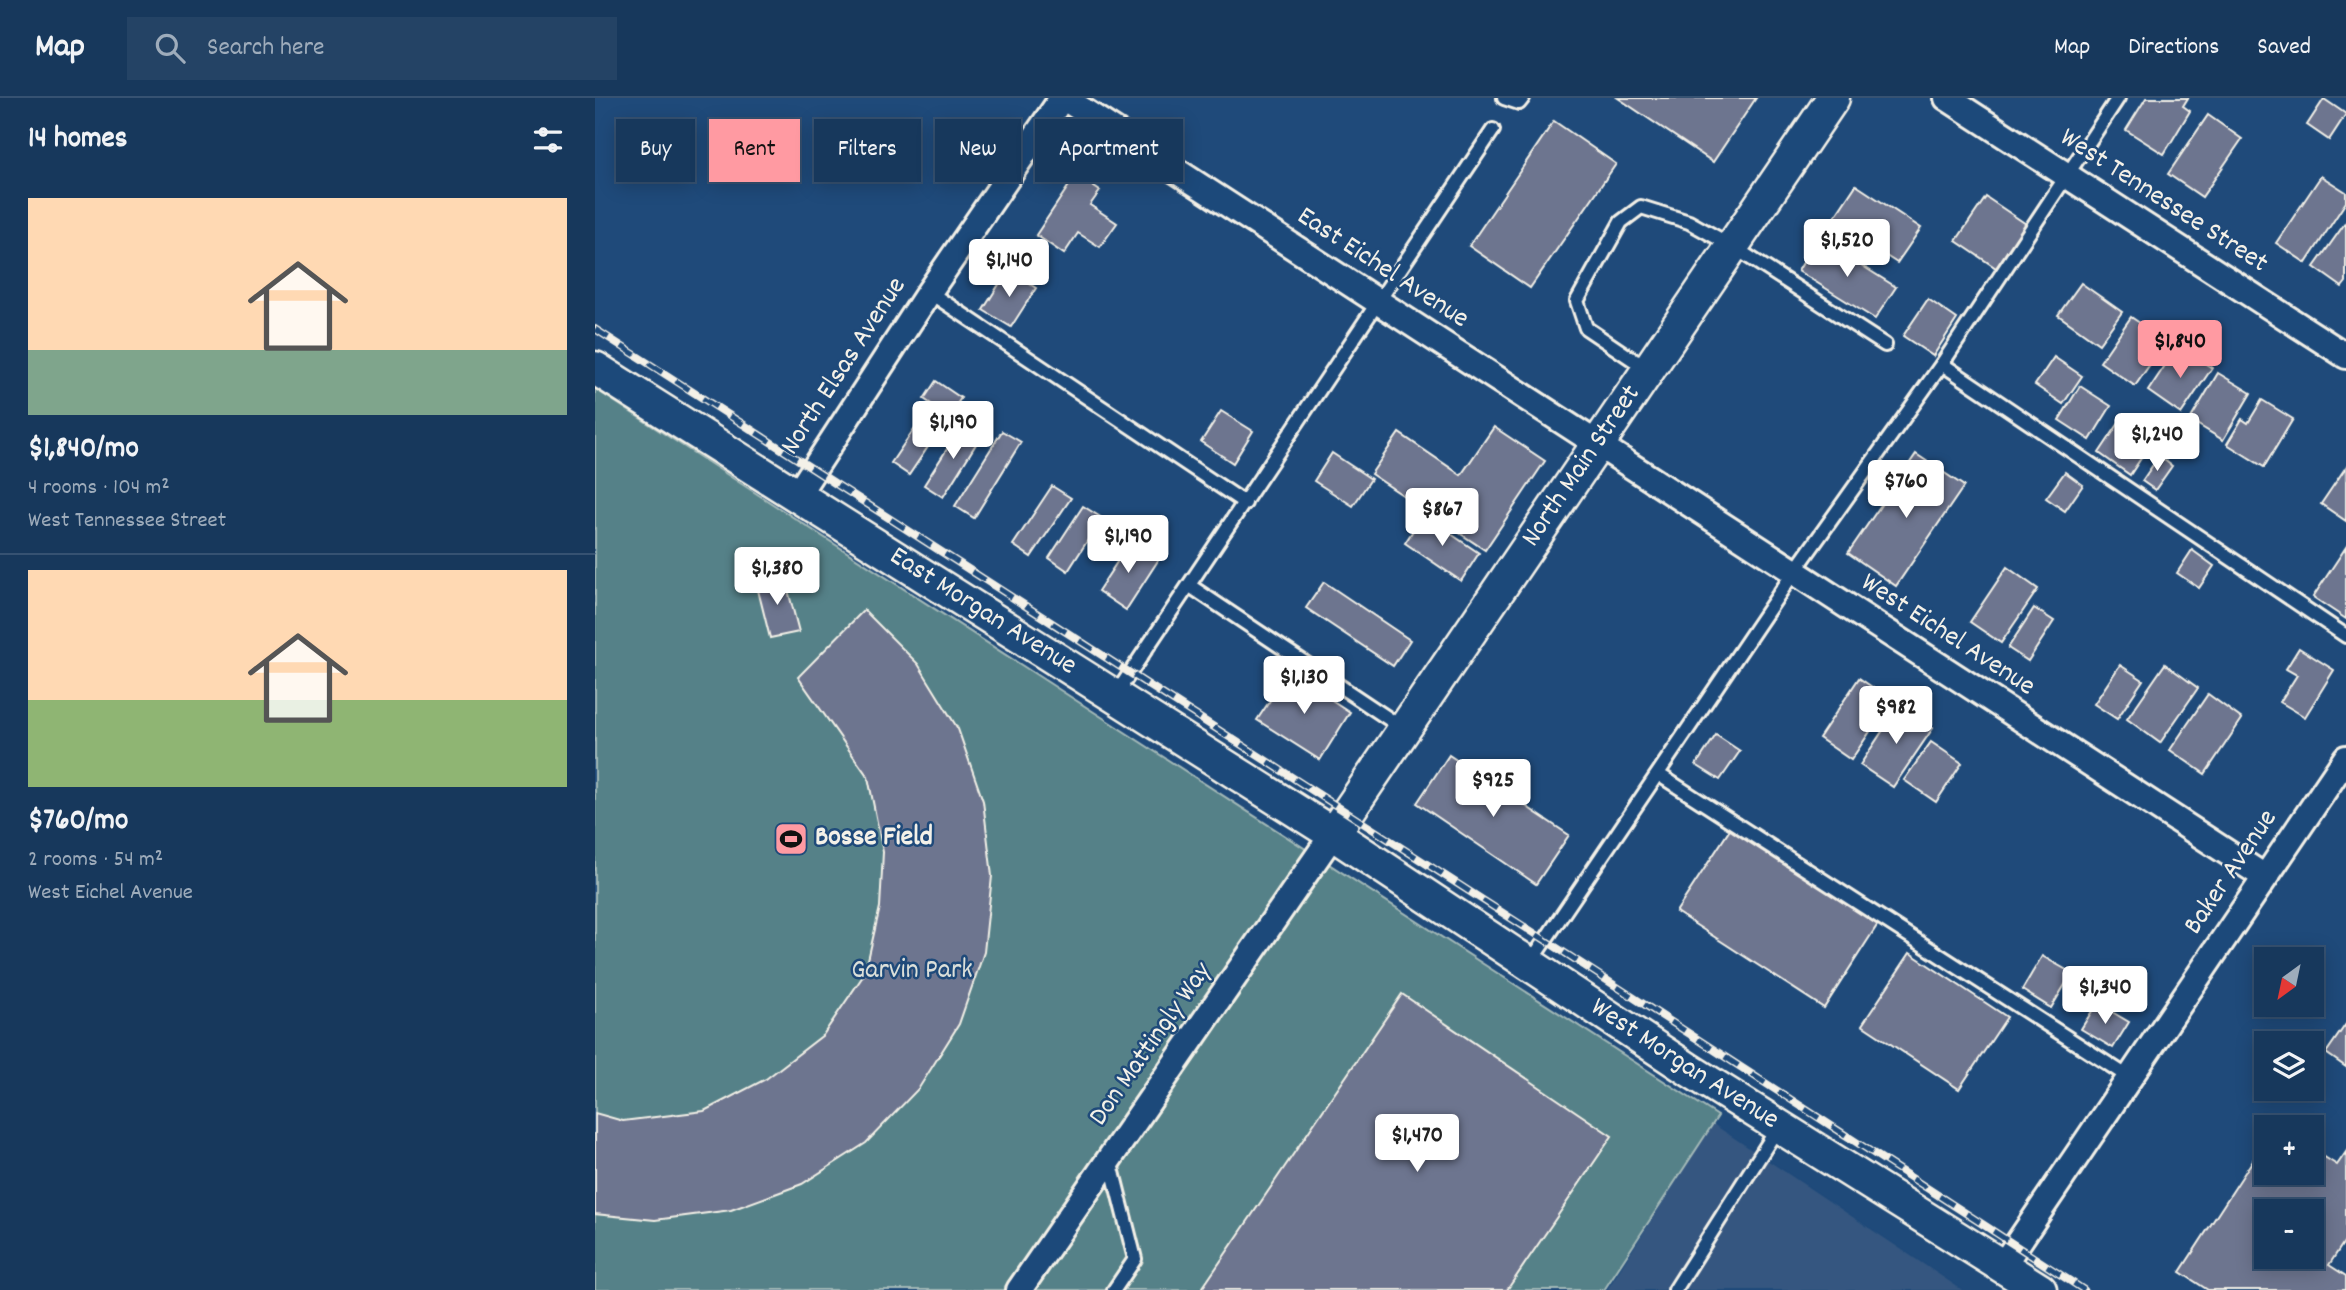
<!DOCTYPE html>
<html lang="en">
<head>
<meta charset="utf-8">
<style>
  :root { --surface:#17385c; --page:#244365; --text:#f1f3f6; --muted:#9eacbb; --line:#365272; --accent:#ff9aa2 }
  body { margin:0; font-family:Dekko,sans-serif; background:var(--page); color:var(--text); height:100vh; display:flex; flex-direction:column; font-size:26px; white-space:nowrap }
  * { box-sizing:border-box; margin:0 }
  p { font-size:23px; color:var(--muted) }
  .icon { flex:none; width:38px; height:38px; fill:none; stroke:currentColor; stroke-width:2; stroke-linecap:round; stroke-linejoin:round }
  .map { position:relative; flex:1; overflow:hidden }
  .panel { display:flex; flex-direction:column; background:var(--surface); width:595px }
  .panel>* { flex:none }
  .top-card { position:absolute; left:21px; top:21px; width:665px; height:63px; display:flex; gap:14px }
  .needle { width:46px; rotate:213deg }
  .buttons { position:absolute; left:1659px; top:849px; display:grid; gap:14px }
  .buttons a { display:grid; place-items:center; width:70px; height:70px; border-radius:0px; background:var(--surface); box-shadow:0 4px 18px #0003,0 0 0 2px var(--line); font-size:35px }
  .price { position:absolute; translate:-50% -60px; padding:0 16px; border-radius:7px; background:#fff; color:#222; font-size:23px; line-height:46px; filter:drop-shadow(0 2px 4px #0008) }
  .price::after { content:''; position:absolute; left:50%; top:42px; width:21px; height:16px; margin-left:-10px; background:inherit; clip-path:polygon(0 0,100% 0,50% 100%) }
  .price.current { background:var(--accent); color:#111 }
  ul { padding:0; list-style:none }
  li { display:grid; align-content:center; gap:14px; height:371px; padding:0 28px }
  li+li { border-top:2px solid var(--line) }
  li span { display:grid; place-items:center; height:217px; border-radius:0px; color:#555 }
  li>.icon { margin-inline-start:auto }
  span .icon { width:126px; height:126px; fill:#fffc; stroke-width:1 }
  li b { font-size:30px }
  h2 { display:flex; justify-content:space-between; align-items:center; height:84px; padding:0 28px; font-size:30px }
  .chip { padding:0 24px; border-radius:0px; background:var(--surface); box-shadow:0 4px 18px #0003,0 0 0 2px var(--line); font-size:24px; line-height:63px }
  .chip.current { background:var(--accent); color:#111 }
  header { display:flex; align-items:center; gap:42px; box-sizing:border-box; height:98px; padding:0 35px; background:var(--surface); border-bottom:2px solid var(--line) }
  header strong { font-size:33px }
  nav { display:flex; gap:38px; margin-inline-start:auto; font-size:24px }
  .search { width:490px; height:63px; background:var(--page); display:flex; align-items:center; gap:18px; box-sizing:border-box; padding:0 24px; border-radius:0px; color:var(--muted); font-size:26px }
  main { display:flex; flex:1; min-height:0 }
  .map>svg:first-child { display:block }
  .built { fill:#365780 }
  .green { fill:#558188; stroke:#a4b9b8; stroke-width:2 }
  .building { fill:#6d758f; stroke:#f4f1e8; stroke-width:2; fill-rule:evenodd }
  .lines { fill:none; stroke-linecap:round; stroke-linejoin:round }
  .service-casing { stroke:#f4f1e8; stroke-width:18 }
  .minor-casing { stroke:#f4f1e8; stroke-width:30 }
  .tertiary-casing { stroke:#f4f1e8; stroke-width:37 }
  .service { stroke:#1f4a7a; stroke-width:12 }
  .minor { stroke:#1f4a7a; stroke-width:24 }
  .tertiary { stroke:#1f4a7a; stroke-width:32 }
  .rail-casing { stroke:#f4f1e8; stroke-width:8 }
  .rail { stroke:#1f4a7a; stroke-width:5; stroke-dasharray:16; stroke-linecap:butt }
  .labels { text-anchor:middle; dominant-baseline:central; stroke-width:5; stroke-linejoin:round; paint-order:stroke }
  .street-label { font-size:28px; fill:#f4f1e8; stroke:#1f4a7a }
  .poi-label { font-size:28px; font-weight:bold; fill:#f4f1e8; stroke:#1f4a7a; text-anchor:start }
  .park-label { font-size:28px; fill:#dce0da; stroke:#1f4a7a }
</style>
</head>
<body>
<header>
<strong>Map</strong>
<div class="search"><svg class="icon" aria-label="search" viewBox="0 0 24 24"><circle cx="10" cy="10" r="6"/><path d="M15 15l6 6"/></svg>Search here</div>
<nav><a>Map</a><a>Directions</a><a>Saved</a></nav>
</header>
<main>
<section class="panel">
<h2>14 homes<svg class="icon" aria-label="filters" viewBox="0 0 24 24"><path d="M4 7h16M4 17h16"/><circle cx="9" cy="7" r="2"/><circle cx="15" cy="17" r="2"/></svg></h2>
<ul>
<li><span style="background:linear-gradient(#ffd9b3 70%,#7fa58c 0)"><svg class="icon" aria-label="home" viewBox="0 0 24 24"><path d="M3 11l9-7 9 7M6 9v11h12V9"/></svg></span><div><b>$1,840/mo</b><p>4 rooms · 104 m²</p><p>West Tennessee Street</p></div></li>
<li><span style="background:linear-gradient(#ffd9b3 60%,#8fb573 0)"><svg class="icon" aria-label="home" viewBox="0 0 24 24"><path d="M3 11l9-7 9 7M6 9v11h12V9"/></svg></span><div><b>$760/mo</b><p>2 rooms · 54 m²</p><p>West Eichel Avenue</p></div></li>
</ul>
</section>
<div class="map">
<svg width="1751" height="1192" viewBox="0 0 1751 1192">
  <rect width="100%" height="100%" fill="#1f4a7a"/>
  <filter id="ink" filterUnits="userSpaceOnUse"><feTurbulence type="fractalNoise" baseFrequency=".0143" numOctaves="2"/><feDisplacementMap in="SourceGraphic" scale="14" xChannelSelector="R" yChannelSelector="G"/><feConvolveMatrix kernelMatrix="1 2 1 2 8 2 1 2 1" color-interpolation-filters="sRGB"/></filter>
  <g filter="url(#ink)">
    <polygon class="built" points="1118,1026 1367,1192 1012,1192"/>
    <polygon class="green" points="0,291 1123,1018 1009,1192 0,1192"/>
    <g class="building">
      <polygon points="1023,0 1161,0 1118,64"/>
      <polygon points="1551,0 1593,0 1588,8 1595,13 1569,56 1531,32"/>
      <polygon points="1729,1 1751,16 1734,42 1712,27"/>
      <polygon points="1613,17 1647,41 1607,99 1573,76"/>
      <polygon points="959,23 1021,66 935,190 874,148"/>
      <polygon points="481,77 505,93 495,107 522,125 505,149 483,135 469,156 441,137"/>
      <polygon points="1726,78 1751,94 1751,104 1711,165 1681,145"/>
      <polygon points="1261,87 1326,130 1302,165 1237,123"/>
      <polygon points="1391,99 1434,128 1404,172 1361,143"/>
      <polygon points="1751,124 1751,184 1747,189 1719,169"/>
      <polygon points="1223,140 1301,189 1280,221 1203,173"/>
      <polygon points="413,172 441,190 416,229 388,212"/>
      <polygon points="1486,185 1527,214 1504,246 1463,217"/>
      <polygon points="1333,201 1362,221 1338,258 1308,238"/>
      <polygon points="1536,219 1571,243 1540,288 1505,264"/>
      <polygon points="1583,248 1617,270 1586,316 1553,293"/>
      <polygon points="1459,259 1487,278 1468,306 1440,287"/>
      <polygon points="1623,275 1656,295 1628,342 1595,322"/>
      <polygon points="341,283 366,300 314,377 296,365 336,306 329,301"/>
      <polygon points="1485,288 1516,308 1495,342 1464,322"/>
      <polygon points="1667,302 1698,321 1669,369 1632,346 1647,321 1653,325"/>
      <polygon points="626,313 658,333 638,365 606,344"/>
      <polygon points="1524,325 1556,345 1535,377 1504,355"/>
      <polygon points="368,326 386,338 348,399 329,387"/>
      <polygon points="899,329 950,363 890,452 776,376 804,335 866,377"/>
      <polygon points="407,333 426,344 379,420 360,408"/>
      <polygon points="737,355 776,381 758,408 719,383"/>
      <polygon points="1321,356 1369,388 1301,488 1253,455"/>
      <polygon points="1564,358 1577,368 1560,392 1547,383"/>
      <polygon points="1751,369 1751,423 1726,406"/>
      <polygon points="1470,374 1488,387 1470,413 1451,400"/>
      <polygon points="457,388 476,400 436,459 418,447"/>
      <polygon points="488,408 507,420 473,473 454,460"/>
      <polygon points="828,417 884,455 866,483 810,445"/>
      <polygon points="536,443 564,461 531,512 503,493"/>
      <polygon points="1751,449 1751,521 1718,499"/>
      <polygon points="1597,452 1619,468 1604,490 1582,475"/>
      <polygon points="1412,469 1443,491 1406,545 1375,524"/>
      <polygon points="189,477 204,534 175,540 161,484"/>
      <polygon points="729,484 815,542 798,568 711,510"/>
      <polygon points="1439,510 1459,523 1433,563 1413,550"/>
      <polygon points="269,512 323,566 363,631 388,703 397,778 389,854 364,926 324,990 271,1045 207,1086 136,1112 60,1122 0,1116 0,1015 28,1023 109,1013 171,981 228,937 270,875 285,809 288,754 273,679 203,579"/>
      <polygon points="1704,550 1739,572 1710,619 1685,604 1702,577 1691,571"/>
      <polygon points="1570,566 1603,590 1565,645 1532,621"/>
      <polygon points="1525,567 1548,582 1522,621 1499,606"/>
      <polygon points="694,574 755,614 725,662 662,622"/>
      <polygon points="1264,580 1296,602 1256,662 1224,640"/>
      <polygon points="1613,596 1647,621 1610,676 1575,652"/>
      <polygon points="1304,608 1338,630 1298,689 1265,667"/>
      <polygon points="1121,637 1145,653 1125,682 1101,667"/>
      <polygon points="1336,644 1367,665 1341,704 1309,682"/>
      <polygon points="854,657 974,737 941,786 822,705"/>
      <polygon points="1136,730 1283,826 1229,910 1081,814"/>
      <polygon points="1315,855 1412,919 1364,991 1267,927"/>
      <polygon points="1447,858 1477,875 1456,910 1427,892"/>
      <polygon points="807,896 1017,1038 912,1192 606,1192"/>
      <polygon points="1502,905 1534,924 1518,950 1486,931"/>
      <polygon points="1751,926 1751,969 1731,955"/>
      <path d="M1671 1042V1074H1717V1051L1742 1067 1751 1054V1141L1734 1167 1751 1178V1192H1613L1585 1174ZM1671 1113H1717V1158H1671Z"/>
    </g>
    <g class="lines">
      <defs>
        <g id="service">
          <polyline points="909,0 924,5 928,0"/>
          <polyline points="334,194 650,405"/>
          <polyline points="1347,266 1751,538"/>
          <polyline points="1052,271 991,230 982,203 1026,124 1046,109 1094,124 1137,148 1290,247"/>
          <polyline points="595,488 809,631"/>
          <polyline points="519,599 898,32"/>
          <polyline points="1063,676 1535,980"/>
          <polyline points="934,866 1199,474 1347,266 1523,0"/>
          <polyline points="515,1062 540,1161 519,1192"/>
          <polyline points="1080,1192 1184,1028"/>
        </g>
        <g id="minor">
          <polyline points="469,0 1670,779"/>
          <polyline points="1352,0 1751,258"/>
          <polyline points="202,397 334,194 467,0"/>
          <polyline points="1408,1167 1751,660"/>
          <polyline points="424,1192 738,736"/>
        </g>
        <g id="tertiary">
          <path id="s1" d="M0 270 738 736 1096 973 1445 1192"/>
          <path id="s2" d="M738 736 1238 0"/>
        </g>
      </defs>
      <use href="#service" class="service-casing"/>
      <use href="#minor" class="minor-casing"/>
      <use href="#tertiary" class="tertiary-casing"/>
      <use href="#service" class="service"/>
      <use href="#minor" class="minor"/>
      <use href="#tertiary" class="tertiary"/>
      <defs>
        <polyline id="rail" points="0,231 950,842 1489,1192"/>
      </defs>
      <use href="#rail" class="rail-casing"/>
      <use href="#rail" class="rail"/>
    </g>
  </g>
  <defs>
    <symbol id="stadium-square" viewBox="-11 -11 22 22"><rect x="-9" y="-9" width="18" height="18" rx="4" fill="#ff9aa2" stroke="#1f4a7a"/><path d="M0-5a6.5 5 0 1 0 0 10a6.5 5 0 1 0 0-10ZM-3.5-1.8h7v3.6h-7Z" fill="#111"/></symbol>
  </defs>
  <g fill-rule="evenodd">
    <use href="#stadium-square" x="177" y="722" width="38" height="38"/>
  </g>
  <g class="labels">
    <g class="street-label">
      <text transform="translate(1568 104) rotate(33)">West Tennessee Street</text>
      <text transform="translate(787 171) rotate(33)">East Eichel Avenue</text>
      <text transform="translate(250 269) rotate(-57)">North Elsas Avenue</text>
      <text stroke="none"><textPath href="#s2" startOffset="444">North Main Street</textPath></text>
      <text stroke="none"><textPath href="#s1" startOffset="458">East Morgan Avenue</textPath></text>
      <text transform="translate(1352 538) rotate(33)">West Eichel Avenue</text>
      <text transform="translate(1637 775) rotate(-56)">Baker Avenue</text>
      <text transform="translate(557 947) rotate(-55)">Don Mattingly Way</text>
      <text stroke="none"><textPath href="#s1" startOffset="1293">West Morgan Avenue</textPath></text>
    </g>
    <g class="poi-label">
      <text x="220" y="741">Bosse Field</text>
    </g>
    <g class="park-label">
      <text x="317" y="874">Garvin Park</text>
    </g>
  </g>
</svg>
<div class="buttons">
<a><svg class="needle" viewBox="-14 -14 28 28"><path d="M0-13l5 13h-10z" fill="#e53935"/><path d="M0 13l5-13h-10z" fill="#9eacbb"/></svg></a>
<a><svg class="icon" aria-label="layers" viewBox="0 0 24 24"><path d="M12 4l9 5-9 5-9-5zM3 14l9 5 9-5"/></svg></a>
<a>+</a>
<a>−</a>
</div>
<b class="price" style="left:1252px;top:181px">$1,520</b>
<b class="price" style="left:414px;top:201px">$1,140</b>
<b class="price current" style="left:1585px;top:282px">$1,840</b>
<b class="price" style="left:358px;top:363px">$1,190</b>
<b class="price" style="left:1562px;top:375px">$1,240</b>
<b class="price" style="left:1311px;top:422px">$760</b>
<b class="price" style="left:847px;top:450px">$867</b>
<b class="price" style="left:533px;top:477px">$1,190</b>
<b class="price" style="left:182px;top:509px">$1,380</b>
<b class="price" style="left:709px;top:618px">$1,130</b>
<b class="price" style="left:1301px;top:648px">$982</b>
<b class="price" style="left:898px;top:721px">$925</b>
<b class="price" style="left:1510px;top:928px">$1,340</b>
<b class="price" style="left:822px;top:1076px">$1,470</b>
<div class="top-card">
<a class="chip">Buy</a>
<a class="chip current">Rent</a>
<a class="chip">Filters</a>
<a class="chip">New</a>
<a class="chip">Apartment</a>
</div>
</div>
</main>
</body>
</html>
